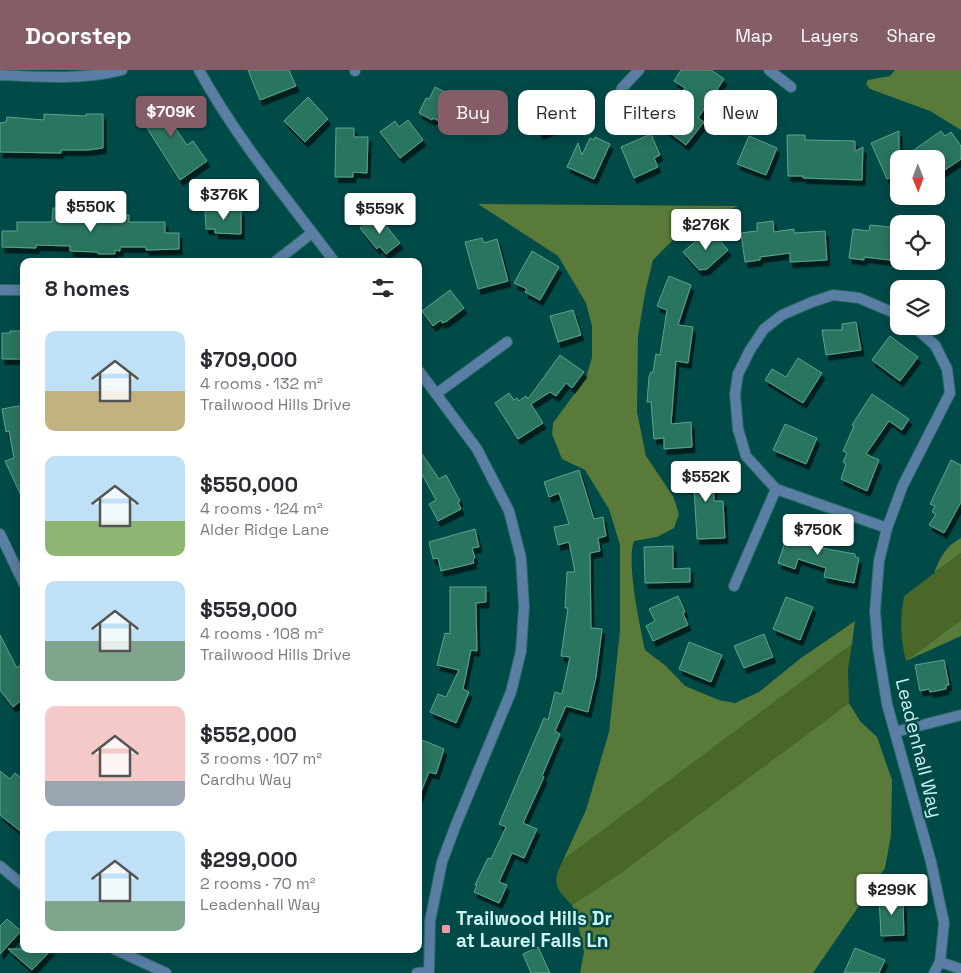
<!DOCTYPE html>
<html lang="en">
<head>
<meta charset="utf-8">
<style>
  :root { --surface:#fff; --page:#f7f7f7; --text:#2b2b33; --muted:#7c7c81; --accent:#855d67 }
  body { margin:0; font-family:"Space Grotesk",sans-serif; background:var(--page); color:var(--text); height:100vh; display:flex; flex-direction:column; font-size:19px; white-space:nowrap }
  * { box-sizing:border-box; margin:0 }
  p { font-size:16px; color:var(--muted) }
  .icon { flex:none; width:28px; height:28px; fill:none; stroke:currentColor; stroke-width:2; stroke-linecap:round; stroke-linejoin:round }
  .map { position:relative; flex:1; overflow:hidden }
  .panel { position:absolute; left:20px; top:188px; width:402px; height:695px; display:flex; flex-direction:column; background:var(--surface); border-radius:10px; box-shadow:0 2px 12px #0003 }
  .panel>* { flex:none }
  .hud { position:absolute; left:438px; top:20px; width:448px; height:45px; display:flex; gap:10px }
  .needle { width:32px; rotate:179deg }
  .buttons { position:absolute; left:890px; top:80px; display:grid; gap:10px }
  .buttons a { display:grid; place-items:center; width:55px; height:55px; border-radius:10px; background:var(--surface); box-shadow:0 2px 12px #0003; font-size:25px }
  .price { position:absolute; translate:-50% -42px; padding:0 11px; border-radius:5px; background:#fff; color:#222; font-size:16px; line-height:32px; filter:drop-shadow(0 1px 2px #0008) }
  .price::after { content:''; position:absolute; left:50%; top:30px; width:15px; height:11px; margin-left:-8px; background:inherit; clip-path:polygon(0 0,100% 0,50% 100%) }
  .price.current { background:var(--accent); color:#fff }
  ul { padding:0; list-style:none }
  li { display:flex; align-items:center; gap:15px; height:125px; padding:0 25px }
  li span { display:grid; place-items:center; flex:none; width:140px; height:100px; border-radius:10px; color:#555 }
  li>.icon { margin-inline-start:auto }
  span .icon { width:60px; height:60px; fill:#fffc; stroke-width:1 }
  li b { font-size:21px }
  h2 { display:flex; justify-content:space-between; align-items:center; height:60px; padding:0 25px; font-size:21px }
  .chip { padding:0 18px; border-radius:10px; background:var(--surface); box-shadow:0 2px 12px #0003; font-size:18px; line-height:45px }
  .chip.current { background:var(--accent); color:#fff }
  header { display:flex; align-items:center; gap:30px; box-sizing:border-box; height:70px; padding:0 25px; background:var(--accent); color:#fff }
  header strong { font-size:24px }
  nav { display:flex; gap:28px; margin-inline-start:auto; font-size:18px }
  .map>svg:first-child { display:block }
  .green { fill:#496828 }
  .forest { fill:#597a39 }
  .building { fill:#2b7560; stroke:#5da48d; filter:url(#shadow) }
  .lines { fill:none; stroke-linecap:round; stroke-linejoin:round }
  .minor-casing { stroke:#256866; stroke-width:12 }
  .minor { stroke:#5a7ea4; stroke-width:10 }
  .poi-dot { fill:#f49aa6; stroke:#004a48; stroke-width:2 }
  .labels { text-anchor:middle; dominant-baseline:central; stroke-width:5; stroke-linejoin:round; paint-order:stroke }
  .street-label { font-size:19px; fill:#ccf3f0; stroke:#004a48 }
  .poi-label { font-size:19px; font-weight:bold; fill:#ccf3f0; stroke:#004a48; text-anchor:start }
</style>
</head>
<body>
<header>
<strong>Doorstep</strong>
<nav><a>Map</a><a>Layers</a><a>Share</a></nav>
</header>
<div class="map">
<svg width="961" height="903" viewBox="0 0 961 903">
  <defs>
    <filter id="shadow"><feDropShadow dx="3" dy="5.5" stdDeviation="0" flood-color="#0009"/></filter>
  </defs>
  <rect width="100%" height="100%" fill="#004a48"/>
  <g class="green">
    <path d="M961 483V550L906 591C900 568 900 549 904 526Z"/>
    <path d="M852 574 848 600 849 633 619 804 572 835C554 817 552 813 563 790Z"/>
  </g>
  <g class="forest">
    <polygon points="895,0 961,0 961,60 930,41 870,19 866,14 868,10 890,6"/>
    <path d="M478 134 739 136 703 148 677 166 653 190 645 223 638 266 637 342 646 386 673 426 679 444 674 458 657 467 634 471C626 493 640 555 645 580L666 596 685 616 719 630 735 633 759 622 801 588 855 551 852 574 563 790 586 740 609 662 620 561V475L609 439 585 400 562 389 552 364 553 353 586 308 592 287V256L586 233 558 186Z"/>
    <path d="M961 468V483L934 503C940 487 946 476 961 468Z"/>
    <polygon points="961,550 961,566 906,591"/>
    <polygon points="849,633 860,651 877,667 892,710 891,765 885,798 813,903 580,903 584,882 577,850 572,835 619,804"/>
  </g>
  <g class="building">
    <polygon points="248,0 289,0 296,16 260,30"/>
    <polygon points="681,0 711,0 724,9 698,48 704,52 686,75 664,58 679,52 666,42 685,18 674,11"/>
    <polygon points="435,17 467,33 454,58 433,48 432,50 419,43 426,28 429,29"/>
    <polygon points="308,27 328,49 305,72 284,51"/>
    <polygon points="554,28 558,39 564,36 570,52 540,64 534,48 538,46 534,36"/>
    <polygon points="156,29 162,38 171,32 180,46 171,52 187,75 193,71 207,91 180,110 136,41"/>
    <polygon points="44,44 86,46 86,44 103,44 103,78 88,80 61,80 61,83 0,82 0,53 6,52 7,47 44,50"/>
    <polygon points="408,50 423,70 400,88 380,62 395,51 399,57"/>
    <polygon points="336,58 354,58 354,67 368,67 367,103 353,102 353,107 335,107"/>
    <polygon points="899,61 899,104 887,109 871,73"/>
    <polygon points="941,61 945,66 951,62 961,76 961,89 936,106 936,89 901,89"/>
    <polygon points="651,64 660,85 654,88 658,97 634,108 621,77"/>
    <polygon points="787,65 805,65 805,70 855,71 855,81 863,77 862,110 803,108 803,106 788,106"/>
    <polygon points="749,66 777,78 766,105 737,94"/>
    <polygon points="595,67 610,74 594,109 567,97 578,73 582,85 590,68 594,70"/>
    <polygon points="53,138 73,139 73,141 77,141 77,144 129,145 129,152 165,152 165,163 179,163 179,179 146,180 146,177 120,177 120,181 115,180 115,184 98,184 98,182 70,181 70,176 36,175 36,178 2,177 2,161 17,161 17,152 52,152"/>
    <polygon points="208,140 241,140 241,164 215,163 215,159 206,159 205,142"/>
    <polygon points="377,145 400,173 386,184 379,176 377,179 360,158"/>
    <polygon points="773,151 774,162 794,159 794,163 825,161 827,190 790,192 790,183 760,187 760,190 745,192 741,163 757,161 757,153"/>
    <polygon points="870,155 899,158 899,191 864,187 864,190 849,188 853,159 869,161"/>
    <polygon points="710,159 728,180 707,199 699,200 683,182"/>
    <polygon points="482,168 484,173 497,169 508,211 478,219 465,172"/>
    <polygon points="532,181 559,197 540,230 525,222 527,219 514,213"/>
    <polygon points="669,206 691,215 678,255 693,257 688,293 676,291 671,354 691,352 692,377 664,379 664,368 654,369 651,332 647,332 649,307 651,302 653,302 656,284 660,285 667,240 657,236"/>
    <polygon points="450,220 464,238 447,251 442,253 441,250 433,256 422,241"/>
    <polygon points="573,240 581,265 558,272 550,246"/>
    <polygon points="856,252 861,280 826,285 822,260 842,260 842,254"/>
    <polygon points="10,261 24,261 24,281 21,281 21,289 2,289 2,263 10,263"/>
    <polygon points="890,266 918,287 900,311 872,290"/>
    <polygon points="560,285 584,302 572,318 566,313 556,326 550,322 531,334 543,353 518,369 495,333 509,323 514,330 517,328 519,331 526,326 528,329"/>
    <polygon points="798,288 822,303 803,333 765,310 772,299 786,307"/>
    <polygon points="872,324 909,349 902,360 889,351 866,384 879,390 867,421 841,409 846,394 843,392 847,383 843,381 854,356 852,355"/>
    <polygon points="24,335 24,432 5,391 14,388 9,361 6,362 2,339"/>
    <polygon points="785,354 817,368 806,394 773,380"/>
    <polygon points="422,384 439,409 446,405 460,431 458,432 461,439 438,451 429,434 436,430 419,399 419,385"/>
    <polygon points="951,390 961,395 961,432 944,463 929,455 936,444 932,442 935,436 930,434"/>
    <polygon points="713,395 714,431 723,431 725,468 697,469 694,418 686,418 685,396"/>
    <polygon points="579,400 594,449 603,447 606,466 598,468 600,481 590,483 591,558 602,559 596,607 588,642 566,636 555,661 560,664 542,706 544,707 523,753 537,759 524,788 512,783 499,812 507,815 499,833 474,822 477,815 475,815 488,788 491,789 506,757 499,754 544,648 548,650 555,622 562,624 570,587 561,586 568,538 565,538 567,502 575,502 569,472 558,475 554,457 569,454 559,423 549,427 544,412"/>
    <polygon points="790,457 819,468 816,477 855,484 855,487 859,488 854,513 824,507 826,498 798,489 795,499 778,493"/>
    <polygon points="475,459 479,477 472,478 475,488 473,490 474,493 441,501 438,488 433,489 429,472"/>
    <polygon points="673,476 673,499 690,498 690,512 645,513 644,477"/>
    <polygon points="450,517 486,517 486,532 476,533 477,581 471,580 463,619 469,622 456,653 430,642 438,624 446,627 459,600 437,595 445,563 450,564"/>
    <polygon points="678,526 685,542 683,543 688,555 653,571 646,556 655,551 649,539"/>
    <polygon points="786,527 813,537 800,570 773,559"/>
    <polygon points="764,564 773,587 744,598 734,576"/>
    <polygon points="0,565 17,598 24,592 24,628 13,637 0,620"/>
    <polygon points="689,572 722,585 711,612 679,599"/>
    <polygon points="944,590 949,615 946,615 946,619 930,622 929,619 920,621 915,595"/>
    <polygon points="422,670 444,679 436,704 429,702 419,727 419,678"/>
    <polygon points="0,701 10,709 15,703 24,710 24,764 0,745"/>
    <polygon points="901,826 901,833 903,833 904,865 881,866 879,827"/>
    <polygon points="7,849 21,861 0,884 0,856"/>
    <polygon points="538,877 550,903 531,903 523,884"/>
    <polygon points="855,878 885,890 879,903 844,903"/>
    <polygon points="8,879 52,879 32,900"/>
  </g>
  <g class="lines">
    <defs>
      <g id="minor">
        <path d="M199 0C237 69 287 129 334 191"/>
        <polyline points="355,0 355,1"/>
        <polyline points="769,0 791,17"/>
        <path d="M0 5C40 7 83 10 122 0"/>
        <polyline points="618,33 622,18 639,0"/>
        <polyline points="276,191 312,163"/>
        <polyline points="0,220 24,220"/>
        <polyline points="913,256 935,275 947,299 950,323 903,415 887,458 879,491 875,541 878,578 887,634 931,792 944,853 940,892 934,903"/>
        <polyline points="419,301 477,379 509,441 521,488 524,537 521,581 511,622 455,757 442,792 430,851 429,903"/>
        <polyline points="436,324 507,272"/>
        <polyline points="887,458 776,419 746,386 738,359 735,324 738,304 750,280 764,259 782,245 812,232 833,225 859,228 899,245"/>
        <polyline points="0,464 24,514"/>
        <polyline points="734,516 776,419"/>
        <polyline points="895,662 961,645"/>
        <polyline points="0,796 24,816"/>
        <polyline points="114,879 166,903"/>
        <polyline points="940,892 961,899"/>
        <polyline points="417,903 429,902"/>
      </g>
    </defs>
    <use href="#minor" class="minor-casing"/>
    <use href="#minor" class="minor"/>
  </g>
  <rect class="poi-dot" x="441" y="854" width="10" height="10" rx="2.5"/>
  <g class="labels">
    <g class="street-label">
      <text transform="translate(919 678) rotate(76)">Leadenhall Way</text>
    </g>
    <g class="poi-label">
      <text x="456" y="848">Trailwood Hills Dr<tspan x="456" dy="22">at Laurel Falls Ln</tspan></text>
    </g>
  </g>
</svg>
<div class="buttons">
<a><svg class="needle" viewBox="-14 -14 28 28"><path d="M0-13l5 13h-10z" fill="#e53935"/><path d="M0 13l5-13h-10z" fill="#7c7c81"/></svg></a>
<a><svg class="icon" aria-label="locate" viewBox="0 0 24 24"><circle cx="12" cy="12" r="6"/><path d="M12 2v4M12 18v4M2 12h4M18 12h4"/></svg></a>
<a><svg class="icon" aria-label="layers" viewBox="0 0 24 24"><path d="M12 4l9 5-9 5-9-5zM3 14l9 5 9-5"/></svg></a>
</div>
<b class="price current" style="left:171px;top:68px">$709K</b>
<b class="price" style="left:224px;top:151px">$376K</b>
<b class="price" style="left:91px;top:163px">$550K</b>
<b class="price" style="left:380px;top:165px">$559K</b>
<b class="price" style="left:706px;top:181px">$276K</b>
<b class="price" style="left:706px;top:433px">$552K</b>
<b class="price" style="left:818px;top:486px">$750K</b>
<b class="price" style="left:892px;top:846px">$299K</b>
<div class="hud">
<a class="chip current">Buy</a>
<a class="chip">Rent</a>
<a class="chip">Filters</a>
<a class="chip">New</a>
</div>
<section class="panel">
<h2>8 homes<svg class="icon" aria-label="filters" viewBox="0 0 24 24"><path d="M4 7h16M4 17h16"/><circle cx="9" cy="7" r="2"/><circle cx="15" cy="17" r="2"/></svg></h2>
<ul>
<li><span style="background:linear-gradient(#bfe0f5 60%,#c2b280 0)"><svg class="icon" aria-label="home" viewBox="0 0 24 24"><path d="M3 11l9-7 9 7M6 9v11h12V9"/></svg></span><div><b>$709,000</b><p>4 rooms · 132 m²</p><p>Trailwood Hills Drive</p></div></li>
<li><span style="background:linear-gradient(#bfe0f5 65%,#8fb573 0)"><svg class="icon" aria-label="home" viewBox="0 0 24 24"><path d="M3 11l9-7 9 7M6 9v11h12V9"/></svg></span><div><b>$550,000</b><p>4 rooms · 124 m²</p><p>Alder Ridge Lane</p></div></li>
<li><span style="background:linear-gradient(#bfe0f5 60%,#7fa58c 0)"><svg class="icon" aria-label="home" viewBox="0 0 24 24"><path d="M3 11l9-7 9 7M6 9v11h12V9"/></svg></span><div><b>$559,000</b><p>4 rooms · 108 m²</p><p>Trailwood Hills Drive</p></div></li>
<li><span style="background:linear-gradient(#f6c9c9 75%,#9aa5b1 0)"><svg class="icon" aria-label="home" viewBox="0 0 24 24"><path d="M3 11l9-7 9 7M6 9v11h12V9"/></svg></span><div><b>$552,000</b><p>3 rooms · 107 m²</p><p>Cardhu Way</p></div></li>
<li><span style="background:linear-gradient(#bfe0f5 70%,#7fa58c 0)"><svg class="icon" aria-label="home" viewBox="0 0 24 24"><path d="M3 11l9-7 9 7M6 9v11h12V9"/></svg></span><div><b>$299,000</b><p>2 rooms · 70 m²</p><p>Leadenhall Way</p></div></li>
</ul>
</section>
</div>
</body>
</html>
